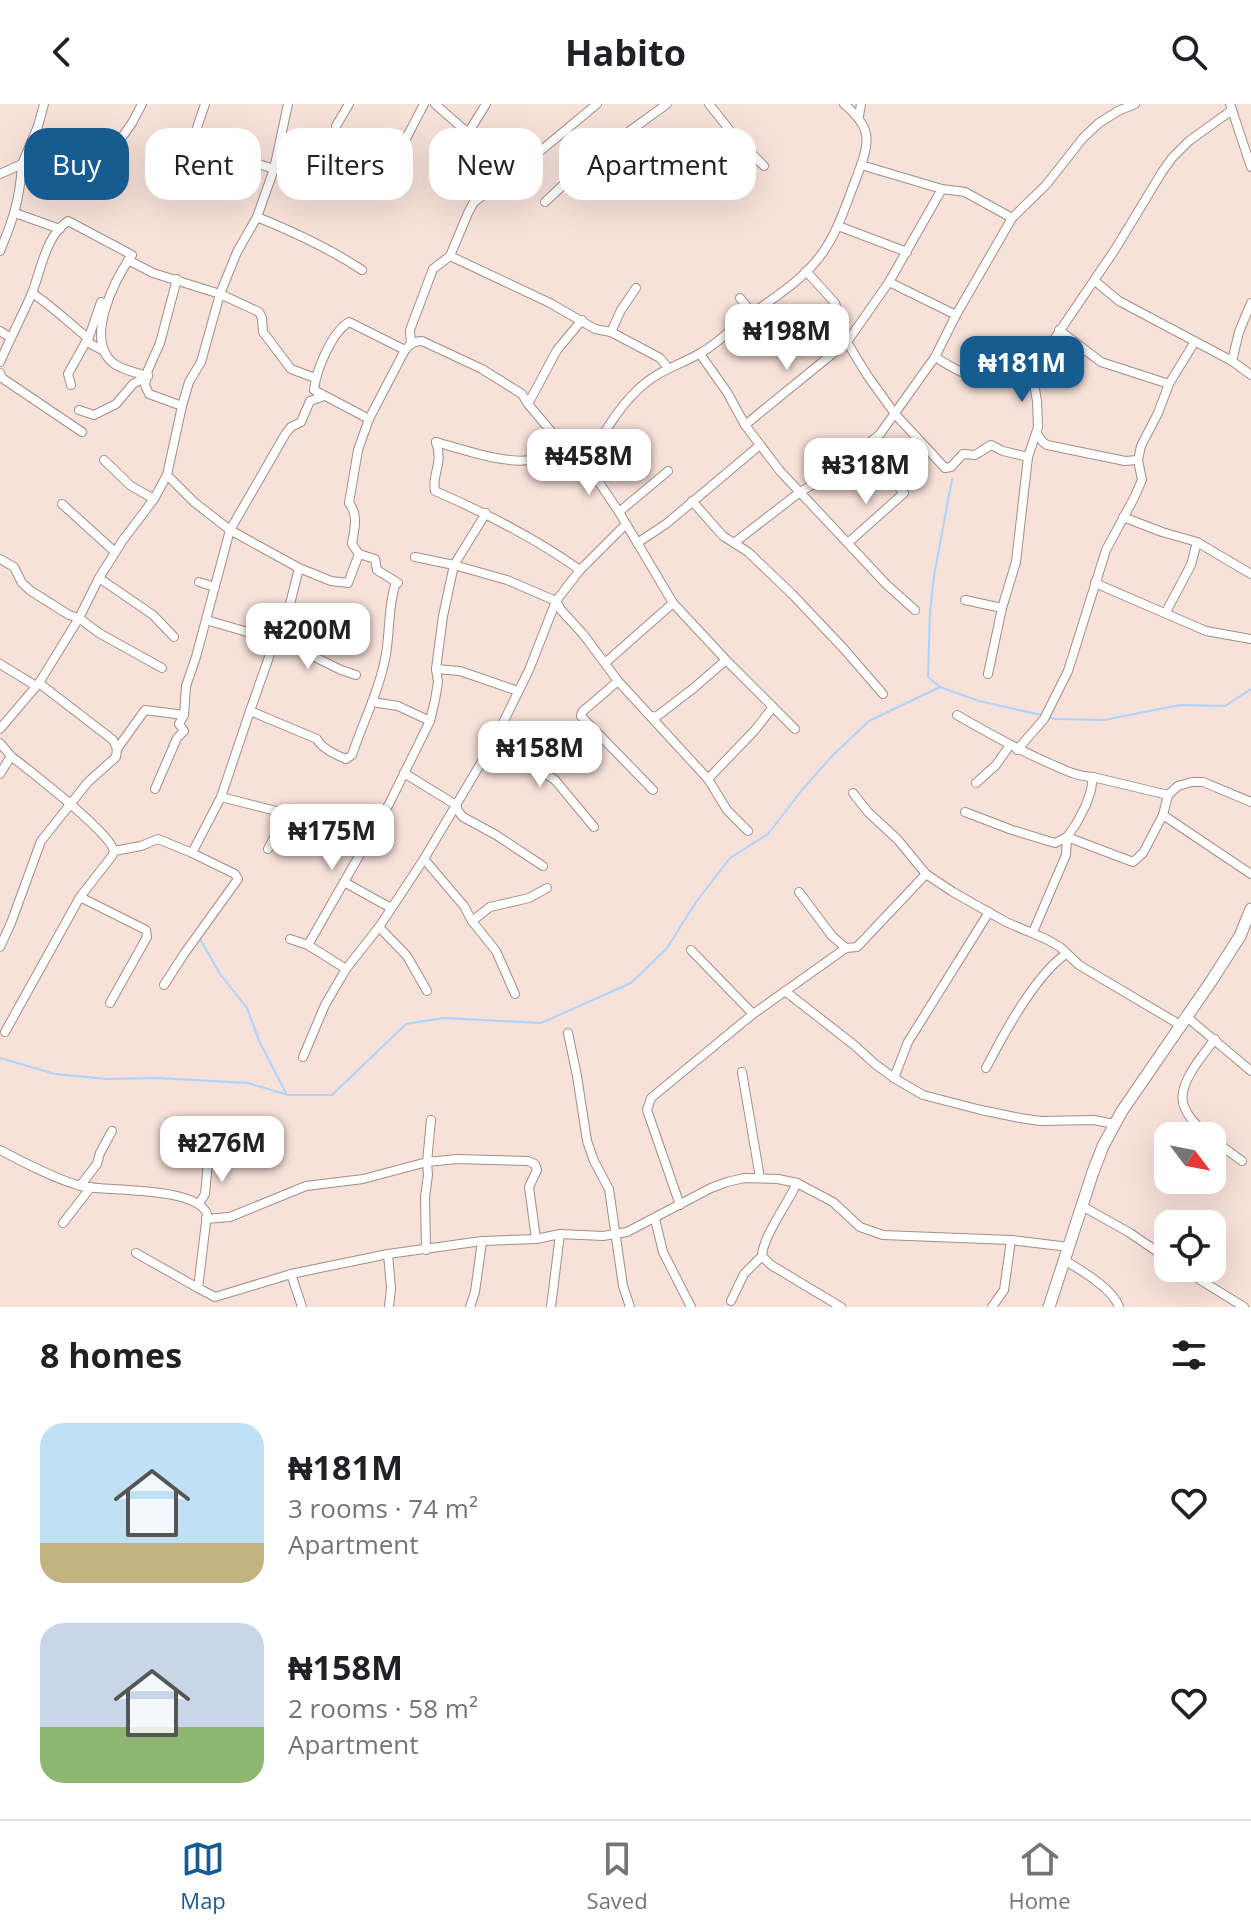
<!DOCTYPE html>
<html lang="en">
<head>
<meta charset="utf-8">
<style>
  :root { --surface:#fff; --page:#f2f2f2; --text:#202124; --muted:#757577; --line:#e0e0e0; --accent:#175c91 }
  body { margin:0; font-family:"Open Sans",sans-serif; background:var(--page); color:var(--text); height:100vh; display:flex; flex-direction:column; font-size:30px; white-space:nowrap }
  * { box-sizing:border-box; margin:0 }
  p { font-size:26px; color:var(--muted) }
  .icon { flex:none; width:44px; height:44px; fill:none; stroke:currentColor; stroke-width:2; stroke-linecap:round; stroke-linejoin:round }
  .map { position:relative; height:1203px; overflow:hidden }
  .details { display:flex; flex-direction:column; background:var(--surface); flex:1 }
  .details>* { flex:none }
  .top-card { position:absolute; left:24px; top:24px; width:800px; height:72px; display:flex; gap:16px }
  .needle { width:52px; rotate:122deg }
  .fabs { position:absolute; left:1154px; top:1018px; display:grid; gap:16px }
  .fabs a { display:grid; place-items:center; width:72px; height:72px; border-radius:16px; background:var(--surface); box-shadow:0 8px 32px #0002; font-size:40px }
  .price { position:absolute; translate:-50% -68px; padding:0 18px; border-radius:16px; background:#fff; color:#222; font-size:26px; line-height:52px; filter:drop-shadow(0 2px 4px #0008) }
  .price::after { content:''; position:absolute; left:50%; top:48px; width:24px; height:18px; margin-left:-12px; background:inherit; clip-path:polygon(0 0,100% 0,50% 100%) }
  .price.active { background:var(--accent); color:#fff }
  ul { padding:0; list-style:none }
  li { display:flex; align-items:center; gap:24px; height:200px; padding:0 40px }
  li span { display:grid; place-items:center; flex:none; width:224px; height:160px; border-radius:24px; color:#555 }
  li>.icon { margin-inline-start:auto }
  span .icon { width:96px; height:96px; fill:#fffc; stroke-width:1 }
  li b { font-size:34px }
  h2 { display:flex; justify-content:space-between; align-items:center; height:96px; padding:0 40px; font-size:34px }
  .chip { padding:0 28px; border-radius:24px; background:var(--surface); box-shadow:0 8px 32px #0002; font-size:28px; line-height:72px }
  .chip.active { background:var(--accent); color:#fff }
  header { display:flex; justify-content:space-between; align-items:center; height:104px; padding:0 40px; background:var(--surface); font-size:36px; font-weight:700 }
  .dock { display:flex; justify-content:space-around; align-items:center; height:112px; border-top:2px solid var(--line); background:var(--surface); font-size:22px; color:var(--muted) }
  .dock a { display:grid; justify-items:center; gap:4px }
  .dock .active { color:var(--accent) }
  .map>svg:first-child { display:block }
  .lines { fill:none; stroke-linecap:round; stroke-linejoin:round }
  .stream { stroke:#add3ff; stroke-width:2 }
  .street-casing { stroke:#a38e87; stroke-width:10 }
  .secondary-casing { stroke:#a38e87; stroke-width:13 }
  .street { stroke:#fff; stroke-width:8 }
  .secondary { stroke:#fff; stroke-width:11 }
</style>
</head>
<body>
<header><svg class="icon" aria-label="back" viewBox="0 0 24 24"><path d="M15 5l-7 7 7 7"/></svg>Habito<svg class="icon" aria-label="search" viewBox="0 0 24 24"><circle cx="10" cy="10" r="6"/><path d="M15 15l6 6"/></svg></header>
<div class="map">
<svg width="1251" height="1203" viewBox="0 0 1251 1203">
  <rect width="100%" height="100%" fill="#f7e1d9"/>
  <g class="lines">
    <g class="stream">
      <polyline points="940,583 928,573 930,508 934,472 952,375"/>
      <polyline points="1047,613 1056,615 1104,616 1180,601 1225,602 1251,585"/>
      <polyline points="200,835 220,870 247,904 260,939 286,989"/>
      <polyline points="0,954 55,970 107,975 158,974 248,979 288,991 332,991 406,920 444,914 541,919 631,879 667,844 696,798 730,754 768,730 802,686 833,651 869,617 940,583 979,597 1041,611"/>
    </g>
    <defs>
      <g id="street">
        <polyline points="435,0 468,29 486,0"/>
        <polyline points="597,0 509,73 474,98 468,109 450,152 550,199 595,225 611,228 660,254 668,264"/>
        <polyline points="709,0 735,33 764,62"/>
        <polyline points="1230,0 1251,63"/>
        <polyline points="859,12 861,0"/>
        <polyline points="336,22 349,0"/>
        <polyline points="193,39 274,65"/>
        <polyline points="861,61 942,85 965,88 1012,114"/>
        <polyline points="0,70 22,60 38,22 44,0"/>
        <polyline points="181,71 205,0"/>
        <polyline points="376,85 396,54 424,0"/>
        <polyline points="84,87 132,19 142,0"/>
        <polyline points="654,89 735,33"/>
        <polyline points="545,98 591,55 667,0"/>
        <polyline points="15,109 60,125"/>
        <path d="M257 113C294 128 329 144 362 166"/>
        <polyline points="838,122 907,148"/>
        <path d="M0 147C13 116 20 95 22 60"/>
        <polyline points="128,156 153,169 220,190 259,208 262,214 263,228 291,265 315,274"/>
        <polyline points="806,167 835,199 847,238 867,271 895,310 945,364 951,363 963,350 975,351 991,341 1003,347 1028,353"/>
        <polyline points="177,175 160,239 148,266 145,281 149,290 182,302"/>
        <polyline points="1095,177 1119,197 1232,257 1251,271"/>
        <polyline points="889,178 956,211"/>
        <path d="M32 189C52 202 69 219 88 234L68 270 71 281"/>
        <polyline points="740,194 752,209"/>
        <polyline points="101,198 88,236 89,239 104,247"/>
        <polyline points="1059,226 1101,258 1169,280"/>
        <polyline points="0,227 11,234"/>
        <polyline points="611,228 621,206 636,184"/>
        <polyline points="411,240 410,226 433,165 450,152"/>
        <polyline points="700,250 727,288 745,321 780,367 887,481 915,506"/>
        <path d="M935 253C948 261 962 270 976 273 1001 278 1009 255 1032 268"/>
        <polyline points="1232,257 1239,228 1251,199"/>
        <path d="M0 258C10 235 22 212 32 189 41 166 46 131 68 117L132 151C115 175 84 235 113 259 122 266 137 269 148 272"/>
        <polyline points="0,269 2,274 82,328"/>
        <polyline points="528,300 557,246 582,216"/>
        <polyline points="79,306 94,311 116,300 133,280 148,272"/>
        <path d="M369 315 314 286C316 266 332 228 349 218L405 246"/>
        <polyline points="745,321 847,238 889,178 942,85"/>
        <polyline points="1037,330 1043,338 1047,341 1125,357 1138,356"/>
        <path d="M436 338C444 361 431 370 435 387 486 409 535 434 580 466"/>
        <path d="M436 338C461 345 510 362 534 355 544 353 552 344 560 338"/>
        <polyline points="104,356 131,382 154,395"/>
        <path d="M586 359C603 331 621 297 648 277 664 264 685 259 702 248 720 238 733 222 750 211 778 191 809 172 827 142 840 122 847 97 856 75 869 39 875 26 844 0"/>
        <polyline points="167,371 194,398 230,426 299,464 331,477 348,479 359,450"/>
        <polyline points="692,397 723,432 748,448 792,490 844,545 883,590"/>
        <polyline points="62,400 115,448"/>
        <polyline points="619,408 668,367"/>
        <polyline points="1123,413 1162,428 1197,438 1251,470"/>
        <polyline points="849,438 904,389 864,344"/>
        <polyline points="637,439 666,420 760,341"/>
        <polyline points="734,439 800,388 826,373 852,353 880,330 935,253 956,211 1012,114 1046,81 1083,34 1099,19 1118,7 1135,0"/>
        <polyline points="415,453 454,461 507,476 556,497 561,506 583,530 618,577 708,675 727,706 748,727"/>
        <polyline points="0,455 14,463 22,479 31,487 69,511 79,514 99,529 162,564"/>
        <polyline points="99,474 153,511 174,533"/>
        <polyline points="199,478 215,483"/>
        <polyline points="1095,479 1206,527 1251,535"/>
        <polyline points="965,496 1002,504"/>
        <polyline points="1166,508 1191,461 1197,438"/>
        <polyline points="206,516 275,536"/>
        <polyline points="276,534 341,566 356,571"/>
        <polyline points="605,559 673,499"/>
        <polyline points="0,560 36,582"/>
        <polyline points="436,565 460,567 518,587"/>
        <polyline points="988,570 1002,504 1016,458 1028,353 1038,323 1037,297 1032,268 1116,144 1162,68 1172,54 1189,37 1232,6"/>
        <polyline points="618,577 582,608 581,612 653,686"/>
        <polyline points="372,598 398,602 430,617"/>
        <path d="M250 607 317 635C321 644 336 651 346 655L352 651C363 618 380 585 386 550 390 527 388 504 395 481L398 479 377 466 375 455 359 450 352 440C354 426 359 411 349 399L358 346 369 315 405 246C410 240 414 237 422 237L482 265 522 290 528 300 560 338 586 359 619 408 673 499 726 556 795 625"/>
        <path d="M957 611C988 629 1018 646 1051 660 1065 666 1078 673 1093 673L1168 691"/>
        <polyline points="652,612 656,613 695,583 726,556"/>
        <polyline points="0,625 39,579 79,514 99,474 123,436 154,395 167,371 182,302 189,278 201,258 220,190 237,148 257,113 274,65 288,0"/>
        <polyline points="494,637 555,676 594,723"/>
        <path d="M0 639 11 652C31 668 110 728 114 747"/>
        <polyline points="117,645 145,606 184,611"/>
        <polyline points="1017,646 1044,615 1068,567 1106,446 1134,394 1142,376 1138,356 1141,342 1158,309 1169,280 1194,239"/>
        <polyline points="404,669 456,701 458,707 463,713 496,731 543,762"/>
        <polyline points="0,670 11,652"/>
        <polyline points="708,675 755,626 773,603"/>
        <polyline points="976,679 996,661 1010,641"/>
        <polyline points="155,685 177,634 184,627 179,620 184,611 186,582 196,553 230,426 286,329 291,323 301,318 310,297 324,292"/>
        <polyline points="853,689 868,708 898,736 926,770 953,788 1006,818 1046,835 1060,843 1079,861 1182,922"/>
        <polyline points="221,693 284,709 285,713 268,745"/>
        <polyline points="1251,698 1203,678 1192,678 1178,682 1168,691 1163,711 1251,770"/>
        <polyline points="965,708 1012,726 1055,739 1067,733 1133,758 1143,749 1163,711"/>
        <polyline points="285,713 310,719"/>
        <polyline points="424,755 464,802 472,817 496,847 515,890"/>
        <polyline points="344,778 389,700 430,617 435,596 438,578 436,565 443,512 454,461 486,409"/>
        <polyline points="799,788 832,832 846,844"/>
        <polyline points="80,793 146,826 147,833 110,899"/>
        <polyline points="472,817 490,803 529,794 547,784"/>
        <polyline points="379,823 407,852 427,887"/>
        <polyline points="1033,828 1066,751 1067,733 1076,720 1086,701 1091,686 1093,673"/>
        <polyline points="290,835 308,841 346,865"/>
        <polyline points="308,841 344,778 391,804"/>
        <polyline points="0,843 11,819 41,737 88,678 116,653 117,645 113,636 39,579"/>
        <polyline points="691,846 753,910"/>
        <polyline points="164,881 184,850 238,775 235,770 192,749 221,693 250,607 275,536 289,504 299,464"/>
        <polyline points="785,887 854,941 875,960 894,974 923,991 981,1006 1020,1014 1040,1017 1094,1016 1114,1020"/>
        <polyline points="1188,914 1251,967"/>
        <polyline points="5,928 80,793 112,752 114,747 141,742 158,735 192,749"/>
        <polyline points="568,929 577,972 587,1037 594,1057 609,1085 623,1182 630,1203"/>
        <polyline points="303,953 325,901 346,865 379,823 424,755 494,637 529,566 556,497 580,466 626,420"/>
        <path d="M986 964C1003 931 1035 871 1066 850"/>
        <polyline points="742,968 760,1074"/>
        <polyline points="894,974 908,938 989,808"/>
        <polyline points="431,1016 427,1058 457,1055 528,1057 535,1060 537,1066 529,1083 536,1135"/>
        <path d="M1208 1032C1199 1023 1188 1014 1184 1002 1176 981 1203 951 1215 935"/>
        <polyline points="1212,1035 1242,1057"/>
        <path d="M0 1046C23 1058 57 1076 81 1082 108 1088 196 1082 207 1110L198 1184 215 1193 291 1170 388 1150 482 1137 536 1135 560 1130 603 1132 627 1128 711 1084 727 1078 744 1074 778 1075 797 1079 833 1098 860 1123 883 1131 1011 1136 1069 1143"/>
        <path d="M797 1079C788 1099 763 1132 762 1152L771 1161 841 1203"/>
        <polyline points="80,1082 97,1060 100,1049 112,1027"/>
        <polyline points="199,1100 205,1090 209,1048"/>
        <polyline points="680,1101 647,1006 651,994 753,910 846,844 857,843 926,770"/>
        <polyline points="1082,1102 1130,1129 1168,1155"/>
        <polyline points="206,1115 230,1113 306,1082 363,1075 427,1058 428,1071 425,1093 426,1146"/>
        <polyline points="655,1115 663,1148 691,1203"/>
        <polyline points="63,1119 91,1083"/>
        <polyline points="136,1149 198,1184"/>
        <polyline points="388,1150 391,1184 389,1203"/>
        <path d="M1064 1156C1081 1166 1113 1185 1119 1203"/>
        <polyline points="1181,1164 1244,1203"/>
        <polyline points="291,1170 302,1203"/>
        <polyline points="731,1197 744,1170 762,1152"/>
        <polyline points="470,1203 475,1188 482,1137"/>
        <polyline points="551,1203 560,1130"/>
        <polyline points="992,1203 1004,1186 1011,1136"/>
      </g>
      <polyline id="secondary" points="1049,1203 1093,1068 1103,1042 1122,1007 1212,876 1240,832 1251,805"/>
    </defs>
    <use href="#street" class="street-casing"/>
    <use href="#secondary" class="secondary-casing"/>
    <use href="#street" class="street"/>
    <use href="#secondary" class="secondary"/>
  </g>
</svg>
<div class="fabs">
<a><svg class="needle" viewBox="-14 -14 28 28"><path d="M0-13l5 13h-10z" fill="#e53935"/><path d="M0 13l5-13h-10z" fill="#757577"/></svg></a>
<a><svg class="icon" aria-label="locate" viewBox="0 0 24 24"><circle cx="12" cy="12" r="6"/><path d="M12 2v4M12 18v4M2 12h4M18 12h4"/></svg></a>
</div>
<b class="price" style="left:787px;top:268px">₦198M</b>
<b class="price active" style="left:1022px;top:300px">₦181M</b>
<b class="price" style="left:589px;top:393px">₦458M</b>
<b class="price" style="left:866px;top:402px">₦318M</b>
<b class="price" style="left:308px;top:567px">₦200M</b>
<b class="price" style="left:540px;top:685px">₦158M</b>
<b class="price" style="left:332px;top:768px">₦175M</b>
<b class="price" style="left:222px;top:1080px">₦276M</b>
<div class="top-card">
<a class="chip active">Buy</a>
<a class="chip">Rent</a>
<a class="chip">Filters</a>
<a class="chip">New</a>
<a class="chip">Apartment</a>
</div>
</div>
<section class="details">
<h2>8 homes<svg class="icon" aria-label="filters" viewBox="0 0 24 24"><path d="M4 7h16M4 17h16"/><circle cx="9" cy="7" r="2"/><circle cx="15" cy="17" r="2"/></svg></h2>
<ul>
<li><span style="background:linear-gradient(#bfe0f5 75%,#c2b280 0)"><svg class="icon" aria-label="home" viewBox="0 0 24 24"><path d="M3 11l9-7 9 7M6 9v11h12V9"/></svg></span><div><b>₦181M</b><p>3 rooms · 74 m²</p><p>Apartment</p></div><svg class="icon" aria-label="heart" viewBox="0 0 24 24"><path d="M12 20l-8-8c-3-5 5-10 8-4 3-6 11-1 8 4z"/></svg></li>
<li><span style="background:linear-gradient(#c9d6e8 65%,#8fb573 0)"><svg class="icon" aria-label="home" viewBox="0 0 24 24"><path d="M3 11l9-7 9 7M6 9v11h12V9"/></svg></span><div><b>₦158M</b><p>2 rooms · 58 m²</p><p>Apartment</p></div><svg class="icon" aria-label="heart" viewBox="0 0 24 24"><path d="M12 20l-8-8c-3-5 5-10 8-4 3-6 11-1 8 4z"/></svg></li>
</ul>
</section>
<nav class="dock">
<a class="active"><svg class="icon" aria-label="map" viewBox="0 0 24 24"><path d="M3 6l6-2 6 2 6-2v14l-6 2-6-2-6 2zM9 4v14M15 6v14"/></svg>Map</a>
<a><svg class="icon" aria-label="saved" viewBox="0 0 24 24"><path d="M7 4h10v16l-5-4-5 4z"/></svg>Saved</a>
<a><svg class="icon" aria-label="home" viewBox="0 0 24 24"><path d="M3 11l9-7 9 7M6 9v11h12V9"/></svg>Home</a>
</nav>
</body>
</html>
